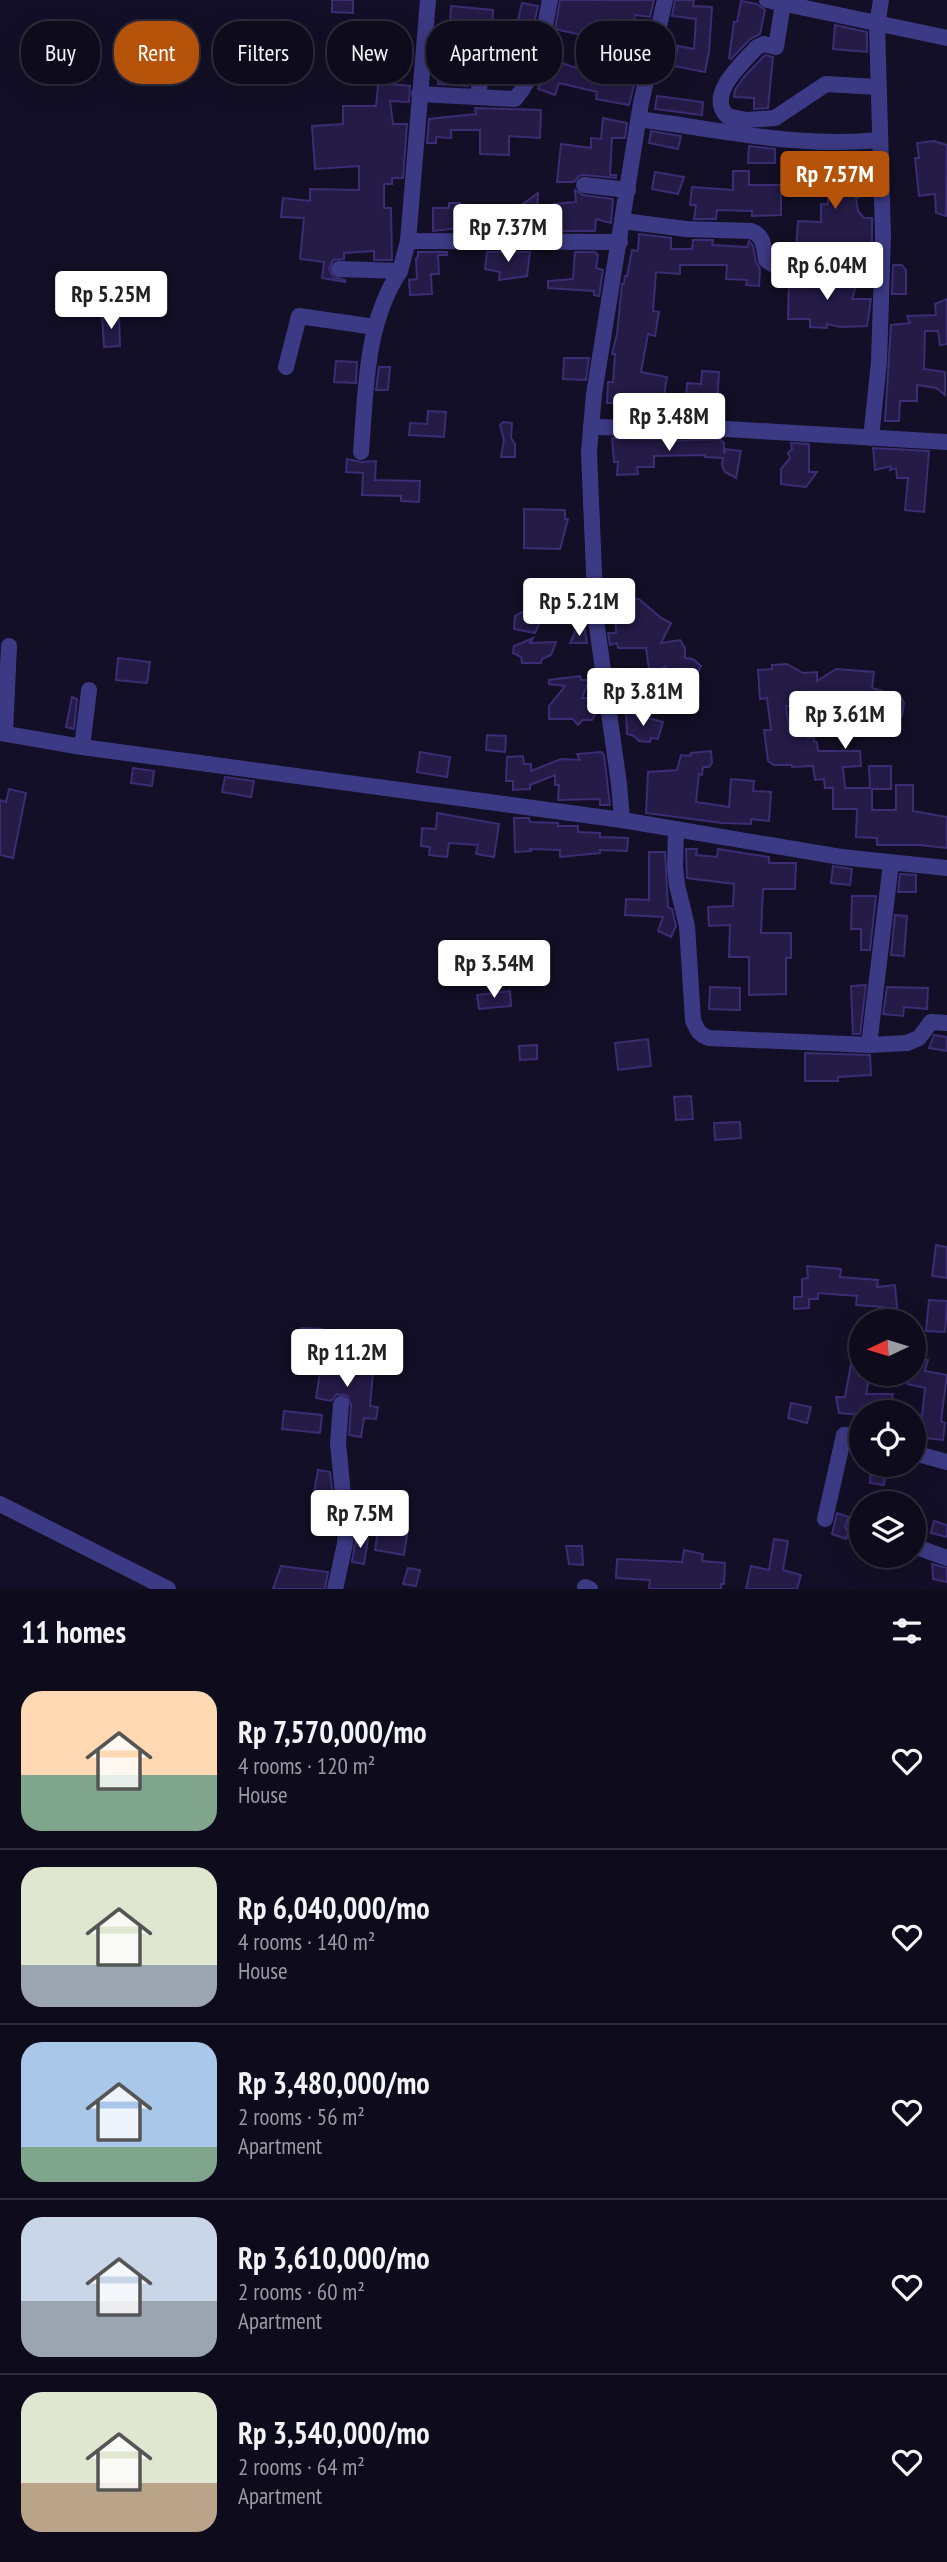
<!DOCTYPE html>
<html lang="en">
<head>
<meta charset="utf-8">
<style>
  :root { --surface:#0e0b1c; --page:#171425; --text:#f1f3f6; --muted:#9b9ba3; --line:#2e2b3b; --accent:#b45309 }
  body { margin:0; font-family:"PT Sans Narrow",sans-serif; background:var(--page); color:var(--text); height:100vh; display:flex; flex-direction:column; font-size:26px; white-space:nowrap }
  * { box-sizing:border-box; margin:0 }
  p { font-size:23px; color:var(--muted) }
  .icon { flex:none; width:38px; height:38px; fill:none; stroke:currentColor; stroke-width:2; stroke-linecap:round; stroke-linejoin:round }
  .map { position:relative; height:1589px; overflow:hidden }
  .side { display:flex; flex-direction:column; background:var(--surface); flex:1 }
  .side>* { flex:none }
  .top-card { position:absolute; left:21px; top:21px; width:906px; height:63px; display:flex; gap:14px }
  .needle { width:46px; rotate:266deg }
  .fabs { position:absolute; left:849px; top:1309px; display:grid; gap:14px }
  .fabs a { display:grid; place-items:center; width:77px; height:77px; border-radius:50%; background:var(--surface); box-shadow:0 7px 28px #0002,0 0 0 2px var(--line); font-size:35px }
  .price { position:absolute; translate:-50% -60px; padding:0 16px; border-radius:7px; background:#fff; color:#222; font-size:23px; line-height:46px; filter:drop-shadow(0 2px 4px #0008) }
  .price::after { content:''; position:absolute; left:50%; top:42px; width:21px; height:16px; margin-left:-10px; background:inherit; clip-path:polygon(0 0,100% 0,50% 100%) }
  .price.active { background:var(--accent); color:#fff }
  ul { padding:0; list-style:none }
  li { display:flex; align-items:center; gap:21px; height:175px; padding:0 21px }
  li+li { border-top:2px solid var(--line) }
  li span { display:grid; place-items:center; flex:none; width:196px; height:140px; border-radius:21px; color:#555 }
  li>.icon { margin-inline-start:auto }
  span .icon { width:84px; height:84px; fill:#fffc; stroke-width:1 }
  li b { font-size:30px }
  h2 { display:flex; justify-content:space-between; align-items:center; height:84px; padding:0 21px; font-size:30px }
  .pill { padding:0 24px; border-radius:28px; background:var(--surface); box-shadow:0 7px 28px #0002,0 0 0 2px var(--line); font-size:24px; line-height:63px }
  .pill.active { background:var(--accent); color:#fff }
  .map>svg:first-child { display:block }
  .building { fill:#241b47; stroke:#3b2d73; stroke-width:2 }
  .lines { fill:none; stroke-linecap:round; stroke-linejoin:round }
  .minor { stroke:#3d3a85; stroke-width:16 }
</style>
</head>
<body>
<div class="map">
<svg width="947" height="1589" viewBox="0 0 947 1589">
  <rect width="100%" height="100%" fill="#130f26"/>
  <g class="building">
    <polygon points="332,0 353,0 353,13 332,12"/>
    <polygon points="560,0 654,0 650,17 635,15 629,58 640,61 629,105 596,99 597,92 559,83 555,95 538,89 548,58 576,68 578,56 586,57 590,37 555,29"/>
    <polygon points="675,0 694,0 693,6 712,7 709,52 705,72 674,66 678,46 694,49 696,19 672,16"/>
    <polygon points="741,1 757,4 765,10 760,34 750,39 731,59 729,58 734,22 737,22"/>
    <polygon points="522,3 538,6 525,62 511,60 511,66 500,65 501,59 481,55 482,38 520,41 523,21 518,20"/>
    <polygon points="451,6 493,10 492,29 450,25"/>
    <polygon points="835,25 867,32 867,52 833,49"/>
    <polygon points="765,55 773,57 768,108 754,109 754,98 734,97 735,90 744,77"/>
    <polygon points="439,65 461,67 461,78 468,79 468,86 438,84"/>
    <polygon points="379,76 391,77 390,84 410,86 409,102 390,101 393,124 407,124 403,178 392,178 392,184 384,184 384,208 391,208 392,260 374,260 374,251 344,253 344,259 333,260 329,269 333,277 345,280 345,282 322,278 324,262 300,259 304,218 281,217 283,198 310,201 310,189 359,190 359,166 315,169 312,126 343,124 343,106 376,106"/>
    <polygon points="657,96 703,102 702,115 655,109"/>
    <polygon points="475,108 541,110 540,138 509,136 509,155 480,154 480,130 451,130 451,138 436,137 436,143 427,143 429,119 476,114"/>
    <polygon points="603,118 627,123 625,138 612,138 610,175 616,175 616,178 584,175 579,176 574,182 557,182 561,144 591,148 591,138 601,139"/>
    <polygon points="651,131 681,136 678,149 649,143"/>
    <polygon points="934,141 947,145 946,216 936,213 935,194 919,196 915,158 919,158 917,143"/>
    <polygon points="749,146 775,149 775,163 748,163"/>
    <polygon points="822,152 848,152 849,162 860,162 861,180 871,180 871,192 856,198 858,211 864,218 872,218 872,256 780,256 776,254 775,250 796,249 798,221 821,222 821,204 828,204 828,180 804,182 803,161 810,161 810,155 823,154"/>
    <polygon points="733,171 749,171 749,185 781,185 781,215 752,216 752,211 717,210 716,219 694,219 696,205 690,205 692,187 733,190"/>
    <polygon points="655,172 684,177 678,194 652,189"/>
    <polygon points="575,190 583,195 613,199 611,223 596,219 595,231 524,231 526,210 516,209 538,193 537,218 553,219 554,204 576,202"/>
    <polygon points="449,203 460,203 459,228 433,231 433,208 449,208"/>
    <polygon points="639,234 671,238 671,249 692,249 693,240 713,240 712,245 747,247 749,241 753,246 756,262 760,269 759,286 746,285 747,280 726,279 727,265 680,265 680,274 656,272 653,311 659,312 655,336 648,334 641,372 667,377 663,402 635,397 635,400 622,401 622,403 607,403 608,382 613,382 615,354 612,354 617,334 622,284 624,284 625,276 627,276 632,250 638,251"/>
    <polygon points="418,252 447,252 447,255 438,255 439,274 431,274 432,294 410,295 409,280 417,279 416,258 418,257"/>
    <polygon points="487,252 530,252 527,276 499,280 500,272 485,269"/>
    <polygon points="575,252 595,252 598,255 596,268 603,270 599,296 594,295 594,291 548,288 548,281 573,279"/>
    <polygon points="893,265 902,265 906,270 906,294 892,294"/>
    <polygon points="789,277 859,277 852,299 871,299 867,326 840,327 827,324 827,328 810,327 810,319 788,319"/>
    <polygon points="947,299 947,344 940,345 938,331 925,331 924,369 945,372 945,395 936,388 917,385 917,401 900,401 899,421 885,421 891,325 910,323 907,316 936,315 935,304"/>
    <polygon points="119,316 120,346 104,347 102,317"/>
    <polygon points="564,358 589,358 586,380 563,379"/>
    <polygon points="336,361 357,362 356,383 334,382"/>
    <polygon points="379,367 390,367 388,390 376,390"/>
    <polygon points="702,371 719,372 717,403 686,400 687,383 701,384"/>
    <polygon points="428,411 446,412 444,437 409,435 410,423 427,424"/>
    <polygon points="503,422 512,423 511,438 515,444 515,457 501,457 504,440 500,425"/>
    <polygon points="612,438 670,439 670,441 720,439 724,443 724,454 725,449 741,451 736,478 725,472 722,466 723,458 705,457 705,455 654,456 654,467 637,467 638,474 617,475 618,462 614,462"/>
    <polygon points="791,443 809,444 809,472 817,472 806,487 781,484 781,469 790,458 788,453 792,449"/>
    <polygon points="873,448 929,451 924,512 905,510 908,478 897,478 896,468 890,470 891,466 875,470"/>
    <polygon points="347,459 361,462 376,461 375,480 420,481 419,502 401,501 401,496 362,495 363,473 346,472"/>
    <polygon points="524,509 565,510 565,519 568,519 560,549 524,548"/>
    <polygon points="534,597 572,602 571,617 542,617 535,633 514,629 515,616 528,609 528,604 533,602"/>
    <polygon points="639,599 661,618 671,623 661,643 680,640 685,648 685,658 693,659 701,666 698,672 699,693 698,697 692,698 690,704 681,705 677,690 667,690 666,666 654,672 649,669 646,648 618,648 617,643 610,645 608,633 616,633 615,604 623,604 623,600"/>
    <polygon points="585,630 587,643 570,643 575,632"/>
    <polygon points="533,638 530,643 556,642 551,655 542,659 541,663 522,663 521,657 513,653 514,646"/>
    <polygon points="118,658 150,662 147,683 116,680"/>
    <polygon points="787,664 803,673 817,672 817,681 836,669 874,672 872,688 883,691 886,696 895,693 900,695 904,703 902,716 877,714 875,712 855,714 846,712 834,705 831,709 812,708 812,706 786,706 790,734 808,733 808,738 814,737 814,742 817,742 818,751 860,751 861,766 843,767 845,788 870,788 869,766 891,766 891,789 872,789 872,810 896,810 896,785 913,785 913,811 947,817 947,848 920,845 877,845 877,838 856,837 857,809 833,809 833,788 825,788 824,779 815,780 813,766 792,767 792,765 774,765 768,761 764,730 771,730 767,698 760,699 758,670 772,669 772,665"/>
    <polygon points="580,676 581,680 589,680 582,698 596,698 598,710 592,720 583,720 578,725 573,719 549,719 549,706 565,686 549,684 549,680"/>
    <polygon points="72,697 77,699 74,729 66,727"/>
    <polygon points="626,712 663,722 658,739 651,738 650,742 639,741 634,736 627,734"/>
    <polygon points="487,735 506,736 505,752 486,750"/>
    <polygon points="711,751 712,763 709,767 703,767 702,775 699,774 696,802 729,807 731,779 754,781 753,791 771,792 769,821 751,819 751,824 722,823 646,813 648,772 677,770 681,755 690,756 691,753"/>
    <polygon points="420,752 450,757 447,777 417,772"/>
    <polygon points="601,752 604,755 610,805 600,805 600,799 558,800 559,785 555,785 555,775 530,785 530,789 513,790 513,781 506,781 507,757 523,756 524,764 531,764 531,771 561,759 580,760 577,754"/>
    <polygon points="133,768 154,771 152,786 131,783"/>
    <polygon points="225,777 254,781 251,797 222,792"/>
    <polygon points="9,789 26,793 13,858 0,855 0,800 6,802"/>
    <polygon points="437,813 499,824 494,857 476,854 478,845 449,843 447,857 429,855 430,847 421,846 422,828 436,829"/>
    <polygon points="514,818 529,818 530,822 558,823 558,826 578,826 578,832 600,833 600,837 628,838 627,851 600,850 600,853 560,857 560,850 530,849 531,851 515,852"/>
    <polygon points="686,849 697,849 696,855 717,857 718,849 769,857 769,863 796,863 795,889 763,889 761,933 791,933 791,958 786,958 786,994 749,995 749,957 729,957 730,925 709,926 708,907 733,906 734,884 687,878"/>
    <polygon points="649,852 665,852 668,907 672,909 676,926 671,937 658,931 663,917 625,915 626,899 649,900"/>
    <polygon points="833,866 852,869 850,885 831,883"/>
    <polygon points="900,874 916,875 916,892 898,892"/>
    <polygon points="852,896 876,896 870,950 861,950 861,929 851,929"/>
    <polygon points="895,915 907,916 904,956 891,955"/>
    <polygon points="866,985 860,1034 853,1034 851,986"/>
    <polygon points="710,987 740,988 740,1010 709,1009"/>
    <polygon points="887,987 928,988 927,1009 904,1007 903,1016 883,1014"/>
    <polygon points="510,991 511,1006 479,1009 477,995"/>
    <polygon points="934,1035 947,1037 947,1051 929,1048"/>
    <polygon points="648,1039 651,1066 618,1070 615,1043"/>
    <polygon points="537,1045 537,1059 520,1060 519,1046"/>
    <polygon points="805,1053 870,1055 871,1075 838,1077 838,1081 805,1081"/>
    <polygon points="691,1096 693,1119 676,1120 674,1097"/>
    <polygon points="740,1122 741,1138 715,1140 714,1123"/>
    <polygon points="936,1245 947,1247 947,1278 932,1276"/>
    <polygon points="807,1266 841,1269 840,1277 878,1280 877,1287 895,1285 897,1308 883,1309 883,1307 856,1305 857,1296 818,1293 818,1299 809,1299 809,1308 794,1309 794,1297 802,1297 802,1279 808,1278"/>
    <polygon points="929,1300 947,1301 945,1332 926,1331"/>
    <polygon points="301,1328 322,1329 321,1351 300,1349"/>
    <polygon points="855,1342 861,1342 861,1374 870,1374 866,1394 893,1394 889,1412 873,1408 872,1412 861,1412 861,1415 839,1413 836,1397 845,1397"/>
    <polygon points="323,1353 351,1357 349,1369 373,1372 370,1406 378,1407 376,1419 364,1418 361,1437 349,1435 351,1405 347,1396 337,1394 331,1401 316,1398"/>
    <polygon points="914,1357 928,1360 925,1371 947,1375 941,1421 945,1423 943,1440 914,1437 917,1415 922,1416 925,1388 907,1384 910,1374 914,1374"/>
    <polygon points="791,1403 811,1407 807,1423 788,1418"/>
    <polygon points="284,1411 322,1415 320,1433 282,1429"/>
    <polygon points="871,1468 886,1469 884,1485 870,1483"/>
    <polygon points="318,1470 330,1472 333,1496 314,1493"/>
    <polygon points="837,1513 849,1517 845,1526 848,1533 846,1539 832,1534"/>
    <polygon points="934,1521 947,1525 947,1537 931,1533"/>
    <polygon points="379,1524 408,1529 404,1555 375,1550"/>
    <polygon points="356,1537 368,1539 364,1564 352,1562"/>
    <polygon points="774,1539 788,1541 783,1570 801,1575 797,1589 746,1589 751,1566 769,1570"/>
    <polygon points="566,1546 582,1546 583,1565 569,1564"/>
    <polygon points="684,1550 703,1554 702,1561 725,1563 724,1584 721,1584 721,1589 649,1589 650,1580 616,1578 617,1559 682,1562"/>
    <polygon points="932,1564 947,1568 947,1582 933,1579"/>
    <polygon points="281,1566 328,1572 325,1589 273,1589"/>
    <polygon points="408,1568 420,1570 416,1586 403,1584"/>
  </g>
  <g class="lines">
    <g class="minor">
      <polyline points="767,0 947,38"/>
      <path d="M783 4 776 47 764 44 757 47C743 63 706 94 727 116L746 120 775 118 826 84 878 87"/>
      <path d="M419 94 515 99C539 72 543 34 550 0"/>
      <polyline points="478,97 482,65"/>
      <path d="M639 119C720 130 798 148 880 140"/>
      <polyline points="584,185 628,190"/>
      <path d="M623 221 686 229 751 231C764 235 764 248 766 260L777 267H882"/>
      <polyline points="408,241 620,242"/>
      <polyline points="339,269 400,271 408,241 428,0"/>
      <polyline points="286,367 299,316 375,327"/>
      <polyline points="591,427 726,429 947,442"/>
      <polyline points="871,438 879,362 883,236 877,25 881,0"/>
      <path d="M361 452C366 390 365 324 400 271"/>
      <polyline points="0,733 82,747 622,820 841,857 947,868"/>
      <polyline points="5,733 9,646"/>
      <polyline points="82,747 89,690"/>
      <polyline points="622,820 619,784 596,620 589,452 594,394 641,103 665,0"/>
      <path d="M676 829 675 867 677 885 687 926 693 1020C697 1030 699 1035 709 1038L869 1045"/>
      <polyline points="891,863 869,1045 907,1043 919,1038 931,1022 947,1023"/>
      <polyline points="914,1453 947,1462"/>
      <polyline points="0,1504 168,1589"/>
      <polyline points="825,1519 844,1435 861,1437"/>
      <polyline points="855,1526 861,1529"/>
      <polyline points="914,1546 947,1558"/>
      <polyline points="585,1587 590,1589"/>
      <polyline points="335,1589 345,1544 346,1526 338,1443 341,1404"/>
    </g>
  </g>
</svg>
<div class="fabs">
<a><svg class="needle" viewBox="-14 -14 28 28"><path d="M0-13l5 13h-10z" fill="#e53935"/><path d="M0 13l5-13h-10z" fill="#9b9ba3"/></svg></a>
<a><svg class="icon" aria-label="locate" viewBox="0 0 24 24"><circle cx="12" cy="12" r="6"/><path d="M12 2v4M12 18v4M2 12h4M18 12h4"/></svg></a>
<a><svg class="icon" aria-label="layers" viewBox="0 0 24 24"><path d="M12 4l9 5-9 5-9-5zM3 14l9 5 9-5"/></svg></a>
</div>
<b class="price active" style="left:835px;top:211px">Rp 7.57M</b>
<b class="price" style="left:508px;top:264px">Rp 7.37M</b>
<b class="price" style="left:827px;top:302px">Rp 6.04M</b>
<b class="price" style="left:111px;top:331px">Rp 5.25M</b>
<b class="price" style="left:669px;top:453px">Rp 3.48M</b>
<b class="price" style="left:579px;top:638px">Rp 5.21M</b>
<b class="price" style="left:643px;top:728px">Rp 3.81M</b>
<b class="price" style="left:845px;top:751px">Rp 3.61M</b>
<b class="price" style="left:494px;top:1000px">Rp 3.54M</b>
<b class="price" style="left:347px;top:1389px">Rp 11.2M</b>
<b class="price" style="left:360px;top:1550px">Rp 7.5M</b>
<div class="top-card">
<a class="pill">Buy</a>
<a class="pill active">Rent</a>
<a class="pill">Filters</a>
<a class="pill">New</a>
<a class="pill">Apartment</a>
<a class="pill">House</a>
</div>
</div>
<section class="side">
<h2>11 homes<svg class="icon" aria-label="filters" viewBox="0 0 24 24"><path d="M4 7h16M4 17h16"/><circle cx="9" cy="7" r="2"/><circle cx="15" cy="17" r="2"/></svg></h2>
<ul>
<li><span style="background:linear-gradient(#ffd9b3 60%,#7fa58c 0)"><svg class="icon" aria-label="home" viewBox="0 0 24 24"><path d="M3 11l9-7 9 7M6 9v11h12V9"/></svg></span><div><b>Rp 7,570,000/mo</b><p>4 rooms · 120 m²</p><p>House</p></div><svg class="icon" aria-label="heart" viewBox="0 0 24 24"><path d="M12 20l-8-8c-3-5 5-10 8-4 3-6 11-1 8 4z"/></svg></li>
<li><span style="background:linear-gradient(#dfe7d0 70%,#9aa5b1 0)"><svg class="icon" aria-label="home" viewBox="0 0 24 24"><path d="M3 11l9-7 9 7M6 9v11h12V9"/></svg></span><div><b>Rp 6,040,000/mo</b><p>4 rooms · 140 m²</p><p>House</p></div><svg class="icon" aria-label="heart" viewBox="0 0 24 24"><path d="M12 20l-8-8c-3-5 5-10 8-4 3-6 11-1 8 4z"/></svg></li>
<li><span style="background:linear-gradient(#a9c7e8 75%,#7fa58c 0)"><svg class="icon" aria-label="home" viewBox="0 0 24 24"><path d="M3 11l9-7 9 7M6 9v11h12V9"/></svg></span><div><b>Rp 3,480,000/mo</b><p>2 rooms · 56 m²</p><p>Apartment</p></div><svg class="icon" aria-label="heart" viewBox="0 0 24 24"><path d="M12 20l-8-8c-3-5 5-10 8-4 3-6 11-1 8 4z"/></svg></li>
<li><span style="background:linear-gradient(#c9d6e8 60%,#9aa5b1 0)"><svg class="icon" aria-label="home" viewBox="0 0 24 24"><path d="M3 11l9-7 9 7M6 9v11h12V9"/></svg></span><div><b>Rp 3,610,000/mo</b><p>2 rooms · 60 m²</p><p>Apartment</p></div><svg class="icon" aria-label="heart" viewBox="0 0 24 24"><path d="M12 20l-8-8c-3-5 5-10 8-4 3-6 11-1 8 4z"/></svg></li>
<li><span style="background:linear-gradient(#dfe7d0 65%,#b9a48a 0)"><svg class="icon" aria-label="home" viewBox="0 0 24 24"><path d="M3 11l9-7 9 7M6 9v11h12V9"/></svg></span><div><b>Rp 3,540,000/mo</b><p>2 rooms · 64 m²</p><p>Apartment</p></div><svg class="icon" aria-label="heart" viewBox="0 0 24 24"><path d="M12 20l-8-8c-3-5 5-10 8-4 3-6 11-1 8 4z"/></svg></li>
</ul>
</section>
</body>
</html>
